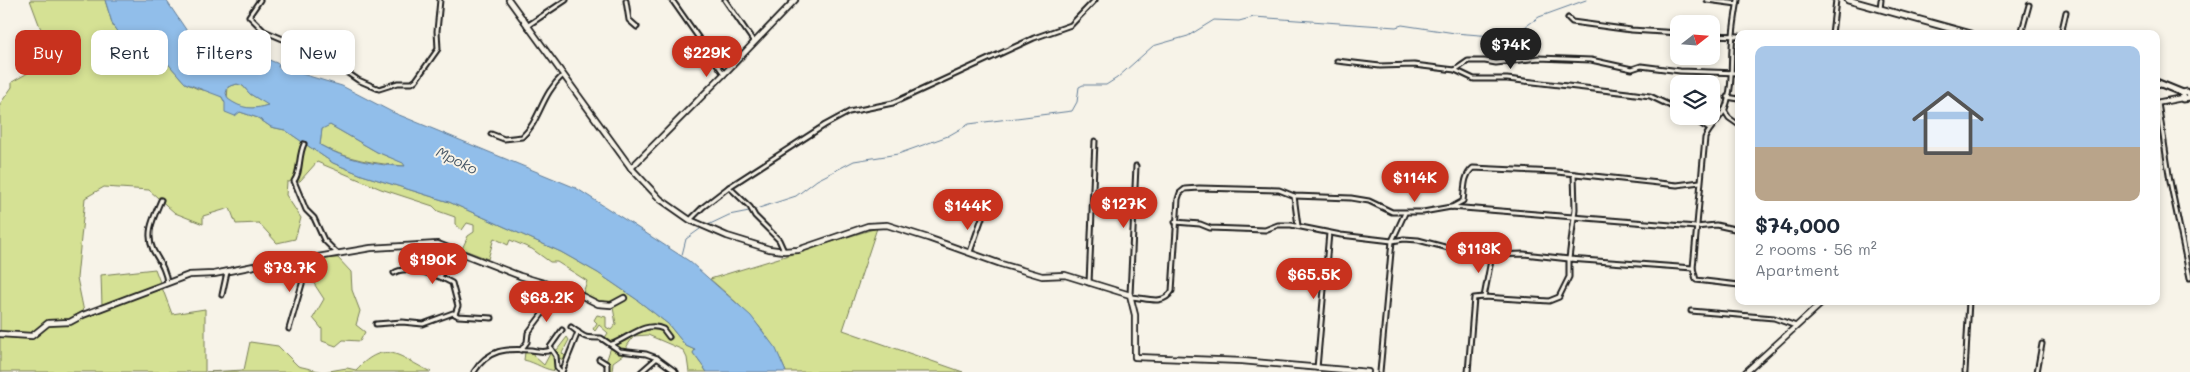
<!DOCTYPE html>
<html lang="en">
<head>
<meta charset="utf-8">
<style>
  :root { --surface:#fff; --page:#f2f2f3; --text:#1f2937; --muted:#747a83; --accent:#c8321e }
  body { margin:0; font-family:Mali,sans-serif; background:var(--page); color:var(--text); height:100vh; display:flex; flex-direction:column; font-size:19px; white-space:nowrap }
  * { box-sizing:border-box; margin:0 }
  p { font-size:16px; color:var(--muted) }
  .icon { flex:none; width:28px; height:28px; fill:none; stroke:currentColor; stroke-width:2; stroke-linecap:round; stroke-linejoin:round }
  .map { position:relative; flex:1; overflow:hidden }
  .panel { position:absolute; left:1735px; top:30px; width:425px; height:275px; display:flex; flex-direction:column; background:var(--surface); border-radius:10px; box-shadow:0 2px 8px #0003 }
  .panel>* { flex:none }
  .banner { position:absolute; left:15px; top:30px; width:475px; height:45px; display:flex; gap:10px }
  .needle { width:32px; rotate:73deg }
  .controls { position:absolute; left:1670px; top:15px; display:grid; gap:10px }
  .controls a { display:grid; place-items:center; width:50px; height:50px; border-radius:10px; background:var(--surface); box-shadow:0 2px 8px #0003; font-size:25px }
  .price { position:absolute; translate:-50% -42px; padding:0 11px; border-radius:18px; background:var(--accent); color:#fff; font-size:16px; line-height:32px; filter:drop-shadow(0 1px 2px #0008) }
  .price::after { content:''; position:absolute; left:50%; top:30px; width:15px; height:11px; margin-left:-8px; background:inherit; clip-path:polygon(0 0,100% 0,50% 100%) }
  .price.selected { background:#222; color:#fff }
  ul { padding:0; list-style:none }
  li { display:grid; align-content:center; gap:10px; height:265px; padding:0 20px }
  li span { display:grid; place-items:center; height:155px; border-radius:10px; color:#555 }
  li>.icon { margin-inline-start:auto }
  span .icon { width:90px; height:90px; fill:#fffc; stroke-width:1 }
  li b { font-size:21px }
  .chip { padding:0 18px; border-radius:10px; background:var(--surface); box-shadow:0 2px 8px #0003; font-size:18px; line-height:45px }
  .chip.selected { background:var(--accent); color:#fff }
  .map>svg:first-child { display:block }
  .green { fill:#d5e194; stroke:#787e58 }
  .water { fill:#91beea; stroke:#627d98; fill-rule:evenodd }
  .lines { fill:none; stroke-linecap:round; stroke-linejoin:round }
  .stream { stroke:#627d98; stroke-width:1 }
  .street-casing { stroke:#1c1c1c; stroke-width:7 }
  .secondary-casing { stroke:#1c1c1c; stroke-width:8 }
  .primary-casing { stroke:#1c1c1c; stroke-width:9 }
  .street { stroke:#f7f3e8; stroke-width:3 }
  .secondary { stroke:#f7f3e8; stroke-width:4.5 }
  .primary { stroke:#f7f3e8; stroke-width:5 }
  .labels { text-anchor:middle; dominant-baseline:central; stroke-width:4; stroke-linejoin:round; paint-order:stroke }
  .water-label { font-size:14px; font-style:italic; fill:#455564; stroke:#f7f3e8 }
</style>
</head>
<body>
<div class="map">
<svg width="2190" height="372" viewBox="0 0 2190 372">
  <rect width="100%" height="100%" fill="#f7f3e8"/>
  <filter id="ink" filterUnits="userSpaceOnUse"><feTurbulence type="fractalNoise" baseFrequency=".02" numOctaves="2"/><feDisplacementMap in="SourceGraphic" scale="10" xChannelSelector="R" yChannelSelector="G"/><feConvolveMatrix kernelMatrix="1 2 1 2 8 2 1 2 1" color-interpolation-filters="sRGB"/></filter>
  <g filter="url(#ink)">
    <g class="green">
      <polygon points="30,0 105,0 113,26 131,50 164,59 185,83 198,89 213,92 222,97 225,103 240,112 258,118 271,127 285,130 333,163 362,175 449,202 561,252 598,273 636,299 668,324 686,346 695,350 693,353 707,372 689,372 687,358 683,350 648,335 634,336 627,346 627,352 613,362 612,372 608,372 606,362 611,347 604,339 608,333 599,325 595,331 593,329 597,323 594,320 597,315 606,317 606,327 611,330 616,324 612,302 599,302 583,293 587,281 557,262 550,262 532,249 510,240 508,245 494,238 488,259 462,249 468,236 474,232 474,225 467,223 462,230 455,224 455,217 438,211 433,206 381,189 317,162 300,181 287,182 286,195 301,218 295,239 277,243 259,223 236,224 230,208 203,216 203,224 175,213 149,190 104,187 85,198 77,278 84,312 102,306 101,275 155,269 172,314 205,309 205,372 0,372 0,104 12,87 12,82 40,66 51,45 40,27"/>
      <path d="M237 84 243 86 250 94 269 105C251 110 243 110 227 99L228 87Z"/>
      <path d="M330 125 377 152 404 163 405 166C376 164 345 159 320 145L322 128Z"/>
      <path d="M877 228 843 330 963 372H786C768 329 744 309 710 279Z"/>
      <polygon points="326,258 338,258 351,272 352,290 360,311 356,325 365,332 360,341 343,340 336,346 322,341 322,329 313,318 324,299 309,276 310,263"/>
      <path d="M567 337 569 340 562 353 568 359 565 362 560 358 555 365 557 371C544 370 537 363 524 360L525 352H532L534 356 544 365 553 348 557 350Z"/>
      <path d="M250 342 278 346 298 366 323 372 347 368 356 370C386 338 399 357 431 372H206L244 370Z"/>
    </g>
    <path class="water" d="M105 0H166L191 37 207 44 218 45 262 57 279 64 278 67 283 70 292 71 342 86 392 112 576 188 689 261 751 316 776 349 786 372H707L693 353 695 350 686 346 668 324 636 299 598 273 561 252 449 202 362 175 333 163 285 130 271 127 258 118 240 112 235 116 225 112V103L222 97 185 83 164 59 131 50 113 26ZM237 84 243 86 250 94 268 105C252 110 242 109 228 99L226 93 228 87ZM330 125 377 152 403 163 405 166C377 166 344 159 320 145L322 129Z"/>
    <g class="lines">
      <g class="stream">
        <polyline points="756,209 796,196 817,180 854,161 898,154 948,136 969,124 1072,111 1077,102 1079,87 1083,85 1106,85 1117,78 1153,46 1188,36 1214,20 1239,21 1254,17 1396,27 1402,25 1455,33 1504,37 1515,34 1539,17 1586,0"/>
        <polyline points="708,225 729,215 749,211"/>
        <polyline points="682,255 686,239 700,229"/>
      </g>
      <defs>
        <g id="street">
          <polyline points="260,0 249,16 264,31 297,45 319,62 339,67 358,80 379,89 398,83 412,83 416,80 438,49 437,31 440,0"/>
          <polyline points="672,0 724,74"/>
          <polyline points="725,0 754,42"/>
          <polyline points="1707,0 1737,4"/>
          <path d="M1738 0C1736 12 1734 23 1733 35 1730 59 1734 86 1725 109 1720 119 1710 127 1705 138L1693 268 1696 280 1739 285"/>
          <polyline points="626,1 629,20 637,27"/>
          <polyline points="1880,9 1881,0"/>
          <polyline points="1568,18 1572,22 1631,30 1679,33"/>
          <polyline points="527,26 566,0"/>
          <polyline points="1832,34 1836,0"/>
          <polyline points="2021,34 2029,5"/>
          <polyline points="2061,34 2066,12"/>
          <polyline points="1711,35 1739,36"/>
          <polyline points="1337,61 1380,66 1414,65 1455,70 1474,79 1507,79 1628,93 1650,96 1679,110"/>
          <polyline points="1455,70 1468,61 1485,61 1496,63 1539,58 1591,60 1632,69 1641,66 1680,71 1739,73"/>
          <polyline points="1727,97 1739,99"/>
          <polyline points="2158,103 2170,181 2190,278"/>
          <polyline points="1724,110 1729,118 1739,125"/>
          <polyline points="1689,116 1709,129"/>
          <path d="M491 134 504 139 522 137C540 121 541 95 563 75"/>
          <path d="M304 144C298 156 301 173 294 181L306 210 314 218 324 240 336 252"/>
          <polyline points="729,187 750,207 755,216 779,240 784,251"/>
          <polyline points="1294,196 1298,226"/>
          <path d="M161 200C154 217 145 232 153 250 159 261 166 270 167 283"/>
          <path d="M1452 207 1463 201C1465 189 1463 176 1473 168L1557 172 1677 185 1700 182"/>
          <polyline points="690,220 703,207 729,187 825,125 849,112 893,103 1034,38 1071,25 1095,0"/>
          <polyline points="1175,222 1200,224 1210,228 1265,230 1278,225 1291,225 1341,235 1392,241 1404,239 1418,240 1456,250 1492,255 1524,254 1569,259 1693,268"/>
          <polyline points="970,252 983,215"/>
          <polyline points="416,270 418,245"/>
          <path d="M394 273C406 264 440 276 452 283L458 306 455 314"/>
          <polyline points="440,277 455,249"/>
          <polyline points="1089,283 1095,141"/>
          <polyline points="222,295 227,272"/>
          <polyline points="1130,295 1136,166"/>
          <path d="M1131 297C1147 298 1163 306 1172 291L1178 199 1180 193 1185 189 1199 188 1279 190 1294 196 1351 198 1369 201 1392 212H1423L1451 207 1696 227 1716 225 1739 230"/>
          <polyline points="1484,297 1492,255"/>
          <polyline points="1691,311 1774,318 1796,326"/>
          <polyline points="376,324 402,322 423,324 453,313 458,316 492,318"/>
          <path d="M571 327C586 338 582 338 601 338L620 351 646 354 657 358"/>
          <polyline points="289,329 304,277 306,259"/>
          <path d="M612 344C627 339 646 320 663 329L669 337"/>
          <polyline points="521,350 527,342 528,333 543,313 552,285"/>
          <polyline points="599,359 607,364 607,372"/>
          <polyline points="1317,368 1329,233"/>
          <path d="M474 372C488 349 506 348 531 350 538 351 544 353 551 350"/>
          <polyline points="561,372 557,367 556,356 550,347 562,330"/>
          <polyline points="562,372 578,332"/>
          <polyline points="641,372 657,358 676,372"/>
          <polyline points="1380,372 1392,241 1405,213"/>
          <polyline points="1468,372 1474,298 1484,297 1549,301 1559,297 1569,277 1569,259 1575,209 1574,174"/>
          <polyline points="1965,372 1969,301"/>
          <polyline points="2037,372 2042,344"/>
        </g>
        <g id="secondary">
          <polyline points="509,0 631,168 660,199 690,220 727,236 769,249 784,251 798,250 868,226 887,225 928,238 1001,264 1042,276 1065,275 1130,295 1135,315 1135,357 1242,361 1368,372"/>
          <polyline points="2156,103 2182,98"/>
          <polyline points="631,168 724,74 795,0"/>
          <polyline points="0,334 32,336 48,323 70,322 83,315 189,275 214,274 259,265 306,259 371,248 438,244 520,276 574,292 598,304 611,305 624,298"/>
          <polyline points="1746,372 1824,301"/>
        </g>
        <g id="primary">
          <polyline points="1848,0 1971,34"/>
          <polyline points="2156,82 2183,93 2187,92 2190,95"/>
          <polyline points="2183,93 2183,99 2190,98"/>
        </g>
      </defs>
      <use href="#street" class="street-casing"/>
      <use href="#secondary" class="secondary-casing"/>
      <use href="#primary" class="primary-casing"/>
      <use href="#street" class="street"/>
      <use href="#secondary" class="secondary"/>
      <use href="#primary" class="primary"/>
    </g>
  </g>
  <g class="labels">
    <g class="water-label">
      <text transform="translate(457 160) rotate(26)">Mpoko</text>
    </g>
  </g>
</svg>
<div class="controls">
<a><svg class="needle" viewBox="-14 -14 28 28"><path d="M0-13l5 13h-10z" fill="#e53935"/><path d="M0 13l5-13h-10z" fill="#747a83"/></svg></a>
<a><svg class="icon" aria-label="layers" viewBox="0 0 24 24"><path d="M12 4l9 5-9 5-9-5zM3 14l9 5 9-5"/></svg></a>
</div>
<b class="price selected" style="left:1511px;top:70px">$74K</b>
<b class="price" style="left:707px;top:78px">$229K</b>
<b class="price" style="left:1415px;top:203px">$114K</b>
<b class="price" style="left:1124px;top:229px">$127K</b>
<b class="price" style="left:968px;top:231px">$144K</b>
<b class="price" style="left:1479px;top:274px">$113K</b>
<b class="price" style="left:433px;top:285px">$190K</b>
<b class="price" style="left:290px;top:293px">$73.7K</b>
<b class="price" style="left:1314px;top:300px">$65.5K</b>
<b class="price" style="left:547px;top:323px">$68.2K</b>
<div class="banner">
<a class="chip selected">Buy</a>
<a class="chip">Rent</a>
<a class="chip">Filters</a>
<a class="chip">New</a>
</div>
<section class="panel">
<ul>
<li><span style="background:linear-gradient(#a9c7e8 65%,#b9a48a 0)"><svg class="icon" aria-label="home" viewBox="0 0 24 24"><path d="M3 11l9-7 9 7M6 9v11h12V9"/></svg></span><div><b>$74,000</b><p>2 rooms · 56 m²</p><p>Apartment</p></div></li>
</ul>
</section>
</div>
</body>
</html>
